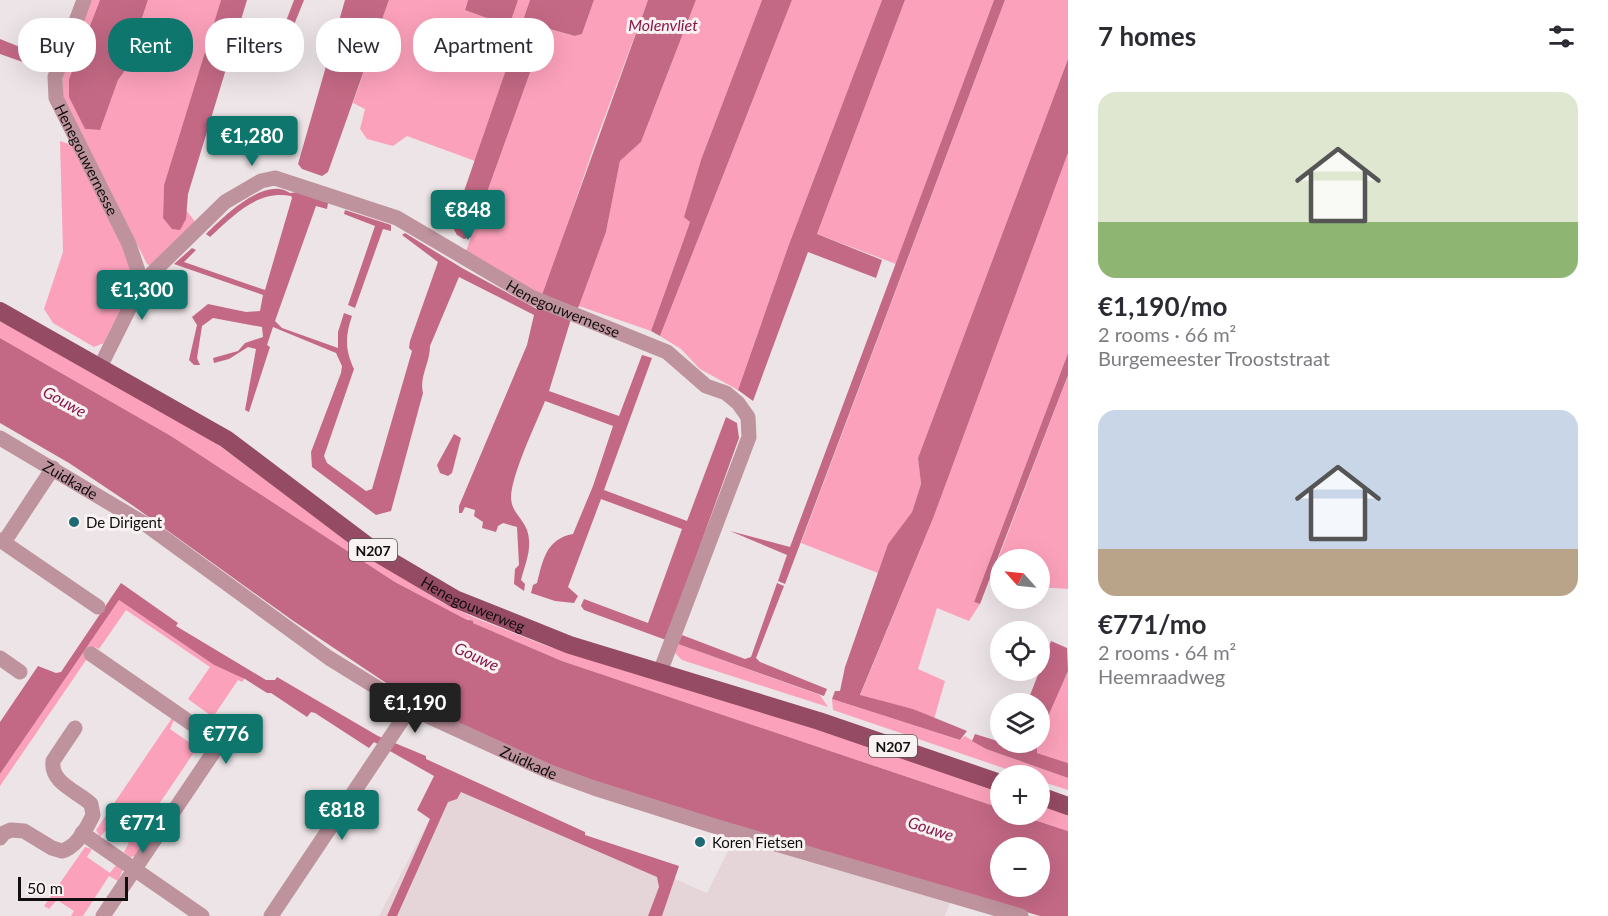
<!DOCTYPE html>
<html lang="en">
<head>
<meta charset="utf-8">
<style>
  :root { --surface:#fff; --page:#f7f7f7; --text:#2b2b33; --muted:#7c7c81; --accent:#0f766e }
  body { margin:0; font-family:Lato,sans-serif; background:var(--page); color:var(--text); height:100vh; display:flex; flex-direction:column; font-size:22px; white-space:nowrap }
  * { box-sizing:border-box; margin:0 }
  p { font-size:20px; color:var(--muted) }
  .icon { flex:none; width:33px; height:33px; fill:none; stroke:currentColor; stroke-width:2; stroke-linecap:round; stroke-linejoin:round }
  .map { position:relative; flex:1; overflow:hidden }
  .details { display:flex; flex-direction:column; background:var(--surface); width:540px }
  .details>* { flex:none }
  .guide { position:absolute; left:18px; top:18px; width:570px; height:54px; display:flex; gap:12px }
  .needle { width:39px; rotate:297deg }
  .controls { position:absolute; left:990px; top:549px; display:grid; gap:12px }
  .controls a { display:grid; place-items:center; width:60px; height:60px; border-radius:50%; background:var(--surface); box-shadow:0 6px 24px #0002; font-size:30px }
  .scale { position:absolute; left:18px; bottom:15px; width:110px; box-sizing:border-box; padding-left:6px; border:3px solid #100e0e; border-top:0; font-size:16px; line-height:21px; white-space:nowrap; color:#100e0e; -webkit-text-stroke:4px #f9f2f3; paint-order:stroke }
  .price { position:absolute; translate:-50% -51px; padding:0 14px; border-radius:6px; background:var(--accent); color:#fff; font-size:20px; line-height:39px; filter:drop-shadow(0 2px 3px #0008) }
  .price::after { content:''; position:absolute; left:50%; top:36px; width:18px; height:14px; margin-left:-9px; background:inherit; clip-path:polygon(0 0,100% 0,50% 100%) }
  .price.current { background:#222; color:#fff }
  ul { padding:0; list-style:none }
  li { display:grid; align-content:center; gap:12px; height:318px; padding:0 30px }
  li span { display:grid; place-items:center; height:186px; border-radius:18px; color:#555 }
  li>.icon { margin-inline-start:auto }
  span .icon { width:108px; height:108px; fill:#fffc; stroke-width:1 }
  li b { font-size:26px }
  h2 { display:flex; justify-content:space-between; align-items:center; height:72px; padding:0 30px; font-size:26px }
  .chip { padding:0 21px; border-radius:24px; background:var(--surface); box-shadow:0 6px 24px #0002; font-size:21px; line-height:54px }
  .chip.current { background:var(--accent); color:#fff }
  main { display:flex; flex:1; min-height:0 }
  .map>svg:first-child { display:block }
  .built { fill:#e5d5d9 }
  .green { fill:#fca1bb }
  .water { fill:#c46985; fill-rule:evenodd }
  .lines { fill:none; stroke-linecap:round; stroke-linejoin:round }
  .minor { stroke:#be939e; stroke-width:15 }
  .primary { stroke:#954b63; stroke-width:18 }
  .poi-dot { fill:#1f6875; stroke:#f9f2f3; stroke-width:2 }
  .labels { text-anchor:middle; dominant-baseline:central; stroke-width:6; stroke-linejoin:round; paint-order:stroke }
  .shield { fill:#f9f2f3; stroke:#565253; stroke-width:1.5 }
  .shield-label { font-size:14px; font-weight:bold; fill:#100e0e }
  .street-label { font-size:15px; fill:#100e0e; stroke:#f9f2f3 }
  .poi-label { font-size:15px; fill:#100e0e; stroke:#f9f2f3; text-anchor:start }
  .water-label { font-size:16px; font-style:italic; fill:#881848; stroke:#f9f2f3 }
</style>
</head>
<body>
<main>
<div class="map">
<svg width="1068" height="916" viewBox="0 0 1068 916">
  <rect width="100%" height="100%" fill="#ece4e6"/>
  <polygon class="built" points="450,780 707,893 739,829 954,893 945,916 379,916"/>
  <g class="green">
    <polygon points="90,0 100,0 69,79 85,129 99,130 118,80 124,72 148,0 221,0 164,185 163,218 186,219 186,210 196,223 152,267 147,264 63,96 63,72"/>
    <polygon points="389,0 468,0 465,9 508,26 518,0 530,0 475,161 407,136 393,146 367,139 360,129 365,109 353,103"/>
    <polygon points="594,0 648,0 595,143 543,297 466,251 546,28 575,36 582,34"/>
    <polygon points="696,0 762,0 702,157 690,222 651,331 579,306 606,232 620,161 641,142"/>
    <polygon points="792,0 882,0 788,247 738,390 700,369 681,349 660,336"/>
    <polygon points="905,0 994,0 896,264 817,234"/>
    <polygon points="1005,0 1068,0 1068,59 918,458 921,484 912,512 888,544 878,573 801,543"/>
    <path d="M60 141 72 145 128 255C138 289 118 312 104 343L94 347 53 323 44 309 63 252Z"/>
    <polygon points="1068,153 1068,353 974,602 980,604 969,621 937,608 918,669 945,681 934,719 913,709 860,696 934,516"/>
    <polygon points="0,321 210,439 380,564 443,603 475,618 547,646 782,717 1000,791 1000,808 562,661 473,623 467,618 466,620 395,582 171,436 0,338"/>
    <polygon points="1068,375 1068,589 1040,587 1040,560 1000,560 1000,572 994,570"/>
    <polygon points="119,600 214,665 245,678 242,682 238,680 213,717 188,699 210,667 126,610 99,649 95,647 0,786 0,774"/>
    <polygon points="678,644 820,695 828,707 682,660 675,653"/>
    <polygon points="1068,671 1068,763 1037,753 1037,743 1040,742 1040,735"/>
    <polygon points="832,699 960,740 965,736 986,749 1068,778 1068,790 1040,781 1040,776 1024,775 833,710"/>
    <polygon points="172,718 174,720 170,729 196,747 202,738 210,745 205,752 197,748 134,841 141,848 135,856 130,857 124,852 129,843 107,829 100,837 96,830"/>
    <polygon points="1040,805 1068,815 1068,831 1019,815 1040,814"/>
    <polygon points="85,847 92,849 87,857 110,873 116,865 123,869 118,881 109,876 83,916 71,916 74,911 57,900 49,909 44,906"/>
  </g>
  <g class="water">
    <polygon points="100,0 148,0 124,72 118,80 100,130 85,129 69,97 69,79"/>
    <polygon points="221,0 247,0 188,194 186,219 180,230 172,229 163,218 164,185"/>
    <polygon points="294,0 304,0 277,67 271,61"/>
    <polygon points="345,0 389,0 328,172 322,176 302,169 298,164"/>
    <polygon points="468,0 518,0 509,26 465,10"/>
    <polygon points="530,0 594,0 582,34 575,36 546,28 471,237 464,239 457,235 452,226"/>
    <path d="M648 0H696L641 142 620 161 606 232 579 306 571 319 549 391 619 416 642 355 652 358 604 490 687 521 726 417 737 423 739 438 666 640 584 610 581 606 584 599 648 623 682 529 601 499 568 587 578 596 574 603 555 601 531 593 533 585 537 583C543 560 546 539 573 534L593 486 613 426 545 401C536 424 511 475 511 498 512 513 522 517 527 530 533 548 525 564 521 580L525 584 524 591 514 584 515 569 519 565 517 527 503 523 498 526 496 532 482 528 483 522 474 516 475 510 465 507 462 513H459V506L527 345 534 315 459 277 430 346C430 363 419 377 423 393L391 511 376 515 312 467 311 452 341 373 342 366 336 353 273 327 267 345 270 347 249 412 245 410 256 349 248 347 229 359 214 363 213 358 238 351 245 343 263 337 262 327 213 318 202 326 197 358 200 365H194L189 360 197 325 192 317 208 304 246 312 260 311 263 295 174 264 192 248 196 250 184 262 265 290 292 198 291 196C257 190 234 215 210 237L206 234C222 218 265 175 290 193L299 192 328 203 327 209 316 206 275 321 282 328 338 348V332L344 313 352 316C345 336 345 350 354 369L324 456 327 463 366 491 372 489 412 351 409 348 410 341 438 262 402 235 405 233 462 268 537 309Z"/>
    <polygon points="762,0 792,0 660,336 651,331 690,222 684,217 702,157"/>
    <polygon points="882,0 905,0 817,234 882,260 876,278 808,252 753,401 738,390 788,247"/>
    <polygon points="994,0 1005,0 785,584 778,581 787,555 730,531 790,547"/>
    <polygon points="0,39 40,55 43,60 37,67 0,54"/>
    <polygon points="1068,59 1068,153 934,516 860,695 913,709 967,731 960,740 832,699 835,691 840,691 845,667 888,544 912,512 921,484 918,458"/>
    <polygon points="345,210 391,225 391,231 383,229 355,308 348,305 375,226 344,214"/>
    <path d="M0 338 171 436 395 582 465 619 473 621V623L562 661 1000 808V814L1019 815 1068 831V916H1040L591 783 462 727 392 687 292 620 132 505 69 463 0 423ZM1000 848H1040V886H1000Z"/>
    <polygon points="1068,353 1068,375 980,604 974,602"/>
    <polygon points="454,434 461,438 452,473 448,476 440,473 437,465"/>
    <polygon points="121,583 178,623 176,626 266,680 275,680 277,677 378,736 426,756 426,759 585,832 585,835 679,866 662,916 648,916 659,887 657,877 461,792 457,799 448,802 397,916 387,916 430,819 417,810 434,776 374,742 369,748 315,713 311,712 307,717 271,693 267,693 245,679 214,665 119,600 0,774 0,722 38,666 56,673 61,672"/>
    <polygon points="777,583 784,586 756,658 760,662 827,689 824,696 678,644 682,635 745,659 751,657"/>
    <polygon points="1051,641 1067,648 1068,671 1040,735 1040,704 1027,703"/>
    <polygon points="975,734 1007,744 1037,743 1037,753 1068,763 1068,778 986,749 972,741"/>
  </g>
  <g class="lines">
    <g class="minor">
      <path id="s1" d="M84 0 55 77 56 98 129 244 142 283"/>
      <path id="s2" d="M100 367 142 283 225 202 261 181 275 178 397 218 531 297 667 352 706 386 726 393 738 403 748 417 749 437 660 672"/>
      <path id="s3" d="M0 438 145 524 329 658 410 708 550 772 594 788 711 825 1021 916"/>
      <polyline points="0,540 98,607"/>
      <polyline points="4,542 53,468"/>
      <polyline points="91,654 211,737 217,747 103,916"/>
      <polyline points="0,658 20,672"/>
      <polyline points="82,833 202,916"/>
      <path d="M0 838 4 833 11 830 24 831 52 848 62 851C77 847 87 828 93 815L91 804C77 791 50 783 53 761L75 728"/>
      <polyline points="271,916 410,708"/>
    </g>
    <g class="primary">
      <path id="s4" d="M0 311 226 439 377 553 455 599 570 645 819 721 1000 783"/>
      <polyline points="1040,796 1068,806"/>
    </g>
  </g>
  <g class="poi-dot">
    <circle cx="74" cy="522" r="6"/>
    <circle cx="700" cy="842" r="6"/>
  </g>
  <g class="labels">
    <g class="shield">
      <rect x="349" y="539" width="48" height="22" rx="4.5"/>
      <rect x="869" y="735" width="48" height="22" rx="4.5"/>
    </g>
    <g class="shield-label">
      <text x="373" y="550">N207</text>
      <text x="893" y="746">N207</text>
    </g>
    <g class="street-label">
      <text stroke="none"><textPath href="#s1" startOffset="172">Henegouwernesse</textPath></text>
      <text stroke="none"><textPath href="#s2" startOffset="584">Henegouwernesse</textPath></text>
      <text stroke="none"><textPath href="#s3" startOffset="82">Zuidkade</textPath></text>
      <text stroke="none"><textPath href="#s4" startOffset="558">Henegouwerweg</textPath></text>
      <text stroke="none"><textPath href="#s3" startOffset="622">Zuidkade</textPath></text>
    </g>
    <g class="poi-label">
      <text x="86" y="522">De Dirigent</text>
      <text x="712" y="842">Koren Fietsen</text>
    </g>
    <g class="water-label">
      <text x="663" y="24">Molenvliet</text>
      <text transform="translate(65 401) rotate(29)">Gouwe</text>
      <text transform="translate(477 656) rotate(25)">Gouwe</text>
      <text transform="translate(931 828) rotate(18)">Gouwe</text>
    </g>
  </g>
</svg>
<div class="controls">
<a><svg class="needle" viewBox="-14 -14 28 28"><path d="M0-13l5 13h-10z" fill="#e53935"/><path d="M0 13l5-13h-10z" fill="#7c7c81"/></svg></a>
<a><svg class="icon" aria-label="locate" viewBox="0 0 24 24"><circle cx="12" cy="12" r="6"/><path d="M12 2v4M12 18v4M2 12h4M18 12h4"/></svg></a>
<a><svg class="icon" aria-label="layers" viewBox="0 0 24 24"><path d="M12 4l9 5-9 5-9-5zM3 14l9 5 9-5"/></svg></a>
<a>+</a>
<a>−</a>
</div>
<div class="scale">50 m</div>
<b class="price" style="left:252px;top:167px">€1,280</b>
<b class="price" style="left:468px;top:241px">€848</b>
<b class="price" style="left:142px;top:321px">€1,300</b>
<b class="price current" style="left:415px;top:734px">€1,190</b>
<b class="price" style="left:226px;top:765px">€776</b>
<b class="price" style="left:342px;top:841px">€818</b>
<b class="price" style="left:143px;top:854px">€771</b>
<div class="guide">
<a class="chip">Buy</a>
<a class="chip current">Rent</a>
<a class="chip">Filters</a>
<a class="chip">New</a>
<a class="chip">Apartment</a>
</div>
</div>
<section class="details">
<h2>7 homes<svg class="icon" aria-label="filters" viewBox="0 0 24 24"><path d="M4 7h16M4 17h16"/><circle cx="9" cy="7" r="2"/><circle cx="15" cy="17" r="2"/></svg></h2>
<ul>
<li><span style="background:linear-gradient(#dfe7d0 70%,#8fb573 0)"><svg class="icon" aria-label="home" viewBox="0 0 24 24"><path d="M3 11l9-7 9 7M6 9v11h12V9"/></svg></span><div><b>€1,190/mo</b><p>2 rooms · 66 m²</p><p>Burgemeester Trooststraat</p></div></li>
<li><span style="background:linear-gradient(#c9d6e8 75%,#b9a48a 0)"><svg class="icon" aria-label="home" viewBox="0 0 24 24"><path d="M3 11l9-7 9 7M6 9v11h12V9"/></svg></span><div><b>€771/mo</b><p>2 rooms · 64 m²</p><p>Heemraadweg</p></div></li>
</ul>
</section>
</main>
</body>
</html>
